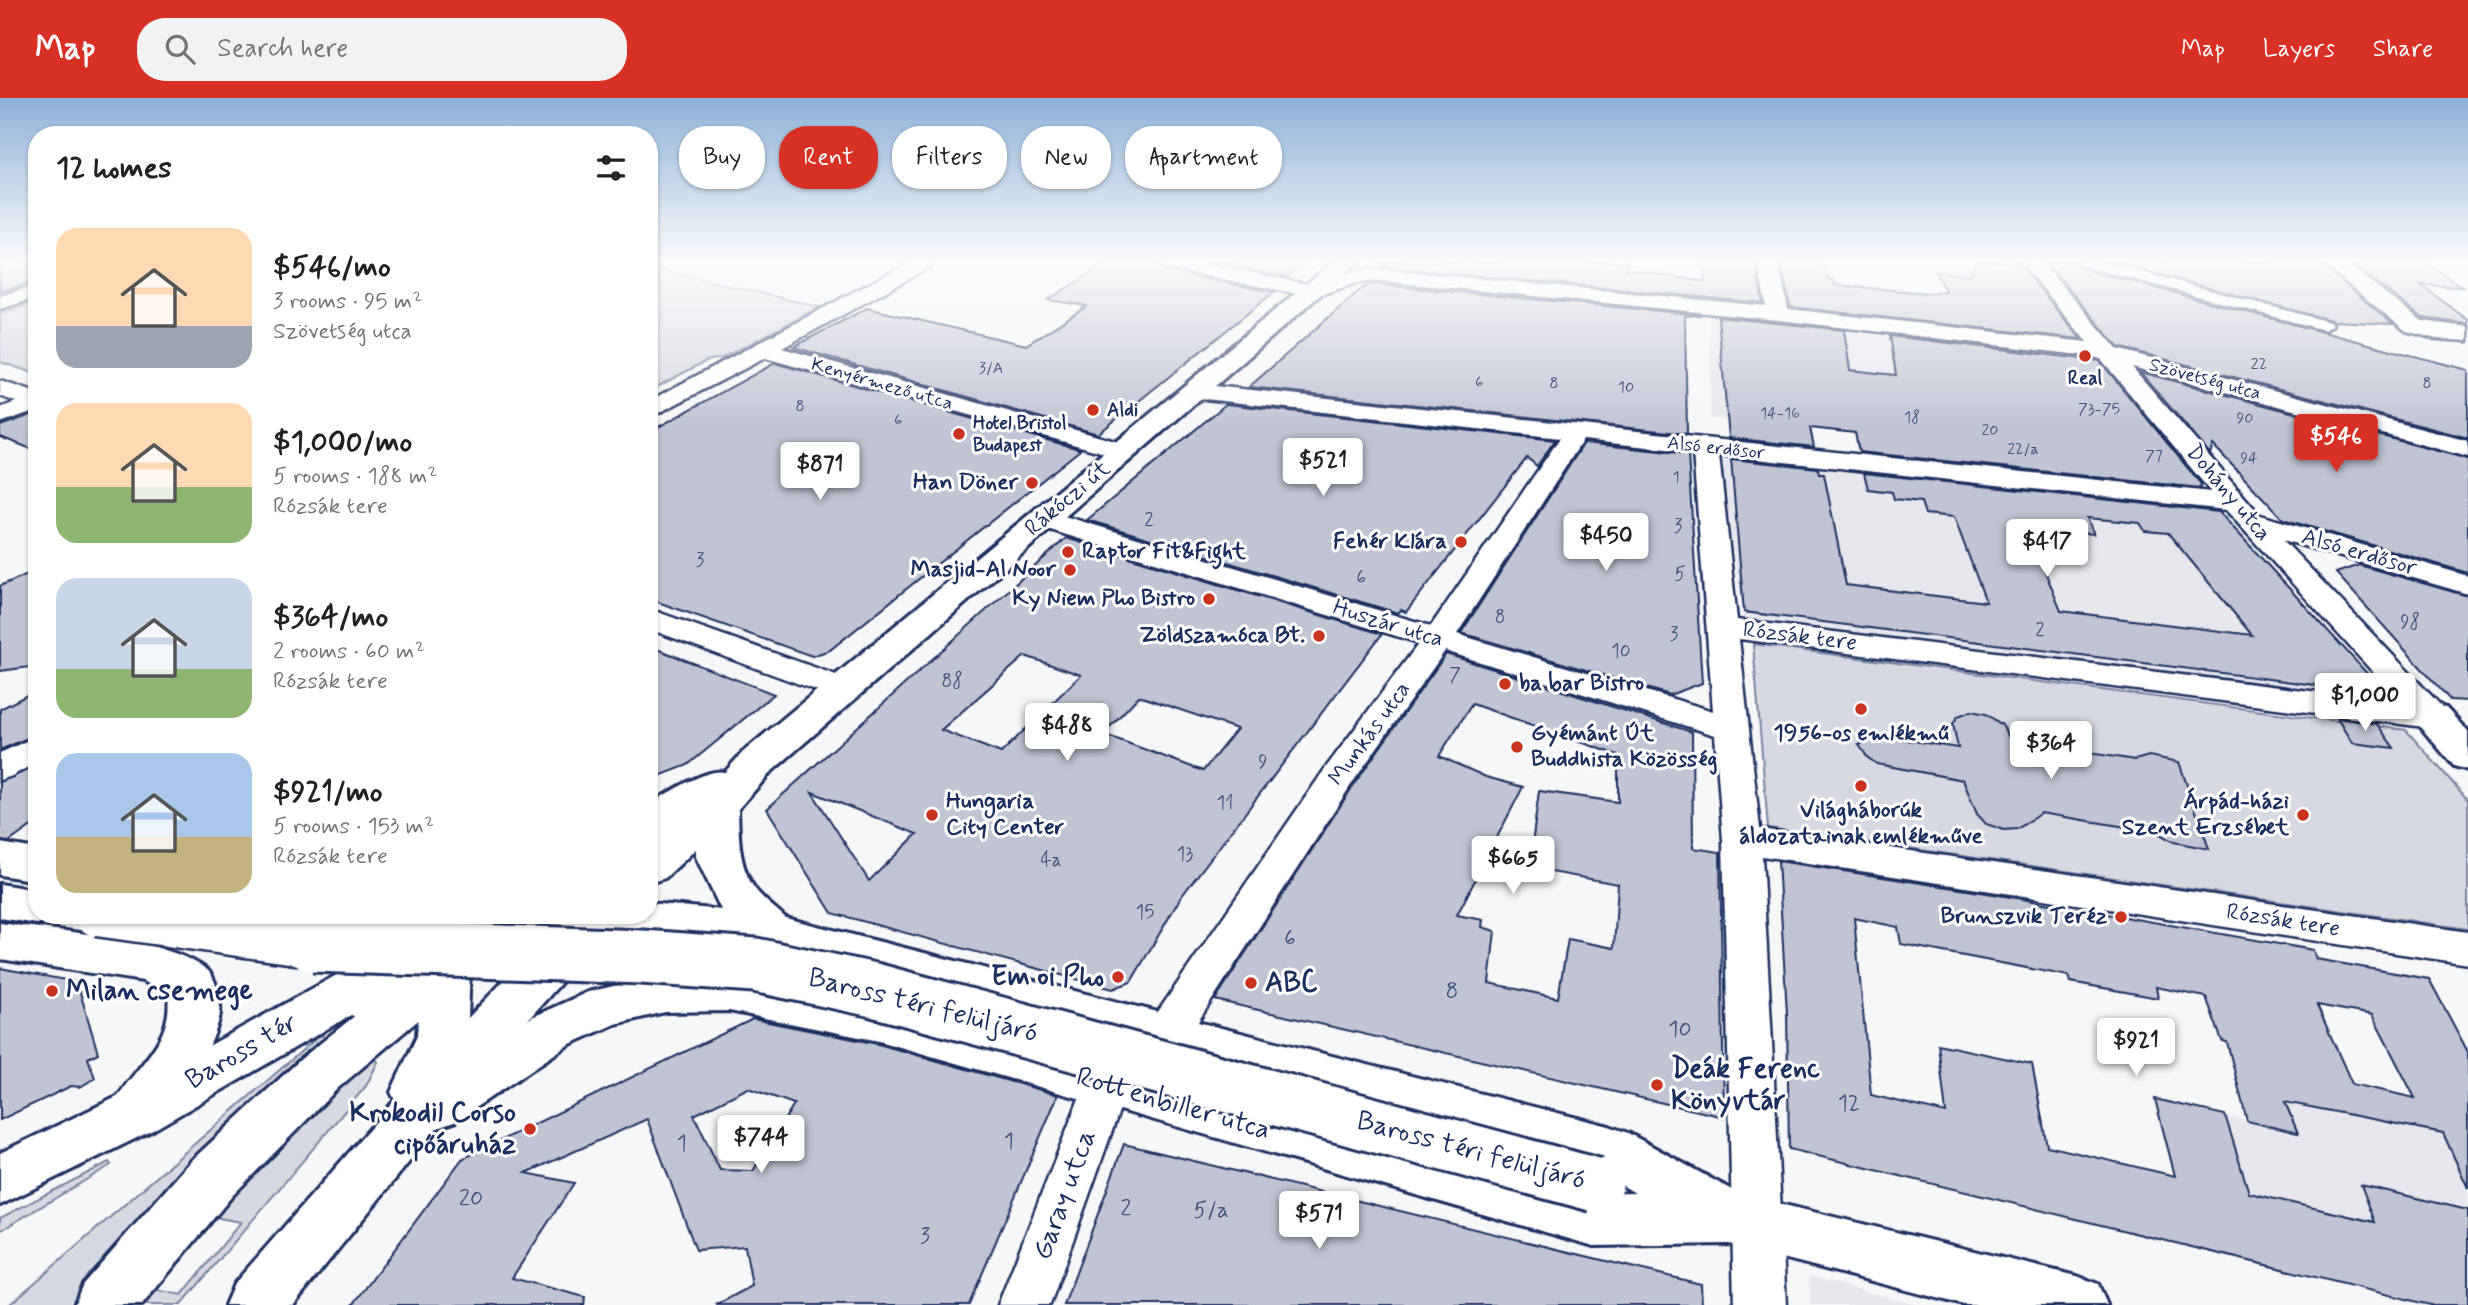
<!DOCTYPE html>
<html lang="en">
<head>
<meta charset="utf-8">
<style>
  :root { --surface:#fff; --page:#f2f2f2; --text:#202124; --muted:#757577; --accent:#d93025 }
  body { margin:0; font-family:Mynerve,sans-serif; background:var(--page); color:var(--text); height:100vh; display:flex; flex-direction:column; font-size:26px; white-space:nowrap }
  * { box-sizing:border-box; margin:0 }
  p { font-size:23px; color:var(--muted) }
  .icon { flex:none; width:38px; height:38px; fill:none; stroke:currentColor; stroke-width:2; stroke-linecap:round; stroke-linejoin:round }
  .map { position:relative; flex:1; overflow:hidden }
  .sheet { position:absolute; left:28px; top:28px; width:630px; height:798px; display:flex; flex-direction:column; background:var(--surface); border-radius:28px; box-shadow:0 2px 5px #0004 }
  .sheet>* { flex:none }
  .hud { position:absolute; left:679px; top:28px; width:665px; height:63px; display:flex; gap:14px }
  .price { position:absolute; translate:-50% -60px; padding:0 16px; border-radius:7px; background:#fff; color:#222; font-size:23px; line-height:46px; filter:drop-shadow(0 2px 4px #0008) }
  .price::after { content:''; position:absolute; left:50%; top:42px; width:21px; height:16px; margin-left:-10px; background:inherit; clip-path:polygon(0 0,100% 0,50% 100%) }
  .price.active { background:var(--accent); color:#fff }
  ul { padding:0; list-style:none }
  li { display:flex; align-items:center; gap:21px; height:175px; padding:0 28px }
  li span { display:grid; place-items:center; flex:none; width:196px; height:140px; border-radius:21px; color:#555 }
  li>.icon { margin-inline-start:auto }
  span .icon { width:84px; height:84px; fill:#fffc; stroke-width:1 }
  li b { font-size:30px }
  h2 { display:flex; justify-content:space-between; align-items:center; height:84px; padding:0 28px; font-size:30px }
  .tag { padding:0 24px; border-radius:28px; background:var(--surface); box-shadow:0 2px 5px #0004; font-size:24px; line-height:63px }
  .tag.active { background:var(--accent); color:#fff }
  header { display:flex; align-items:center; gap:42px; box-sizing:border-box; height:98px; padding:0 35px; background:var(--accent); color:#fff }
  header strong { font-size:33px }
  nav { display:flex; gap:38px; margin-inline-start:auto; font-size:24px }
  .search { width:490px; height:63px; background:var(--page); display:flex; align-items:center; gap:18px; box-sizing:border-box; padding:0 24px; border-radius:28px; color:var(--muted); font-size:26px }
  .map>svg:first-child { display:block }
  .built { fill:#e6e8ee }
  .green { fill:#d6d9e2; stroke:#7884a0; stroke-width:2 }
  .building { fill:#c0c4d3; stroke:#1b2f5e; stroke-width:2; fill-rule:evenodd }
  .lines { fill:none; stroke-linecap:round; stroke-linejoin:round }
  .pedestrian-casing { stroke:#1b2f5e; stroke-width:6 }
  .minor-casing { stroke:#1b2f5e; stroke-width:5 }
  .tertiary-casing { stroke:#1b2f5e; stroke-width:6 }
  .secondary-casing { stroke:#1b2f5e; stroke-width:6 }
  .primary-casing { stroke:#1b2f5e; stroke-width:6 }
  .pedestrian { fill:#fff; fill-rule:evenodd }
  .minor { fill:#fff; fill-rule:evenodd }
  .tertiary { fill:#fff; fill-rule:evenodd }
  .secondary { fill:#fff; fill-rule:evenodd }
  .primary { fill:#fff; fill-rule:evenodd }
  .tertiary-bridge-far1-casing { stroke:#1b2f5e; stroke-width:47; stroke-linecap:butt }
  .tertiary-bridge-casing { stroke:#1b2f5e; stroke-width:59; stroke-linecap:butt }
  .tertiary-bridge-far1 { stroke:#fff; stroke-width:42 }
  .tertiary-bridge { stroke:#fff; stroke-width:53 }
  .poi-dot { fill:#c8321e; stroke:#fff; stroke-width:2.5 }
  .labels { text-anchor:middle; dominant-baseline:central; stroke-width:6; stroke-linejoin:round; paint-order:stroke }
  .far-number-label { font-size:16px; fill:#44547b }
  .far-poi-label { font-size:19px; font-weight:bold; fill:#1b2f5e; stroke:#fff; text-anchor:start }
  .far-street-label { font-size:19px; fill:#1b2f5e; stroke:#fff }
  .number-label { font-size:19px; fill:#44547b }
  .poi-label { font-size:23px; font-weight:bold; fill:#1b2f5e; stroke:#fff; text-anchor:end }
  .street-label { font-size:23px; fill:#1b2f5e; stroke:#fff }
  .near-number-label { font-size:23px; fill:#44547b }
  .near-poi-label { font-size:28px; font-weight:bold; fill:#1b2f5e; stroke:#fff; text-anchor:start }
  .near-street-label { font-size:28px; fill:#1b2f5e; stroke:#fff }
</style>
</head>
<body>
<header>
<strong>Map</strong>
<div class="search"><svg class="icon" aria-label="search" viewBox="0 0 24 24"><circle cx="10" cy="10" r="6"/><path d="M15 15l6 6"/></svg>Search here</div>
<nav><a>Map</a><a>Layers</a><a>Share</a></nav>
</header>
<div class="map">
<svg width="2468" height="1207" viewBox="0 0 2468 1207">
  <rect width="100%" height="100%" fill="#f6f7f9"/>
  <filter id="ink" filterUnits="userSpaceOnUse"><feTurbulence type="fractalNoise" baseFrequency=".0143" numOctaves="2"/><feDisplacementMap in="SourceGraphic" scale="14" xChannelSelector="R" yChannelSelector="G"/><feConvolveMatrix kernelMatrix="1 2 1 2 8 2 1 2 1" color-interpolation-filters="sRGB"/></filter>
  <g filter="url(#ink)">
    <g class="built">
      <polygon points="1930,164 2022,164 2043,189 1940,182"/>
      <polygon points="1709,213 1740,217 1740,230 1846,250 1843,228 1889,234 1896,277 1849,308 1855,335 1710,320"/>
      <polygon points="1719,356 2222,409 2383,603 1744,522"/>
      <polygon points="2234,971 2341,984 2468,1011 2468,1207 2196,1083 2175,1078 2155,1001 2247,1023"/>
      <polygon points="1809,1178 1917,1207 1811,1207"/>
    </g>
    <g class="green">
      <polygon points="649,169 820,209 722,260 706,263 649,293"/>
      <polygon points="37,203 37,276 0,264 0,216"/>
      <polygon points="1753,546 2406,632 2468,702 2468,831 1768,730"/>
      <polygon points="320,937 332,942 77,1207 9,1207"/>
      <polygon points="373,955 378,964 366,988 181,1207 137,1207 151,1191 182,1197 241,1124 213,1119 261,1064"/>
      <polygon points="109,1064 111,1067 0,1133 0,1120"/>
    </g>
    <g class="building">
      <polygon points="0,164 37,164 37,183 0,194"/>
      <polygon points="1108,164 1154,164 1166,173 1274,194 1098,336 793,249 867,210 1026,247 1087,208 1048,202"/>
      <polygon points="1212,164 1307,164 1287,179"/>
      <polygon points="1377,164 1627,164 1626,171 1705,184 1704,164 1755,164 1763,205 1384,169"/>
      <polygon points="1781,164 1822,164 1828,181 1834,182 1835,187 1927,195 1946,194 1935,174 1969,177 1976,164 2018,164 2081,241 1790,209"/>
      <polygon points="2046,164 2076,164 2079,170 2468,272 2468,340 2118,249"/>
      <polygon points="2114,164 2318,164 2393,226 2332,223"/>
      <polygon points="2349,164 2425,164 2462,189 2421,187 2468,222 2468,226 2423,220"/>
      <polygon points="1371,186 1701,217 1685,218 1687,336 1249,289 1360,192"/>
      <polygon points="1718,219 1844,232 1850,272 1896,277 1890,238 2100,263 2201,386 2200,390 1859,354 1855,335 1810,330 1814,349 1729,340"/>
      <polygon points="775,265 1079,351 1080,352 830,552 812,558 649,501 649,334"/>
      <polygon points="2140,274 2468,361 2468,475 2283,421 2213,347 2210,356"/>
      <polygon points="1226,306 1555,342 1537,368 1527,360 1406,514 1401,512 1398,515 1087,422"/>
      <polygon points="37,315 37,353 0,339 0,328"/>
      <polygon points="1584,345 1688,356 1702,585 1670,597 1461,535"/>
      <path d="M1731 361 1818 370 1819 376H1824L1846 487 1986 504 1954 419 1925 416 1921 404 1894 401 1892 394 1868 391 1864 375 2219 414 2386 596 2353 591 2356 596 2318 591 2315 587 1744 514ZM2087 420 2140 425 2145 433 2168 435 2252 537 2061 513 2028 431 2037 432 2035 429 2094 436Z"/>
      <path d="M1066 440 1382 536 1181 799 1131 884 1113 891 832 815 767 711ZM1025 558 1081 577 1001 655 941 632ZM1139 598 1237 631 1203 673 1103 636ZM812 694 917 736 869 783Z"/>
      <polygon points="2359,467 2468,498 2468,603 2450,602 2336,475"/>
      <polygon points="37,472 37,568 0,573 0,488"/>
      <polygon points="649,548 774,596 688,667 649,682"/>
      <path d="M1446 556 1692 634 1693 750 1720 754 1724 1019 1215 902 1355 685ZM1472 606 1618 657V704L1539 693 1529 770 1618 786 1614 850 1568 841 1558 900 1489 885 1495 833 1482 829 1483 822 1457 817 1523 689 1486 679 1439 658Z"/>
      <polygon points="37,592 37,636 0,652 0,611"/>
      <polygon points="1971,613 1986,616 2002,627 2011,643 2135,662 2149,658 2179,664 2209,751 2174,744 2156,734 2041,715 2017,731 2004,732 1986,726 1977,716 1963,682 1877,666 1868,660 1859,647 1874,640 1888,639 1958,650 1953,626 1958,618"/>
      <polygon points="2337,620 2377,626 2394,650 2352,645"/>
      <polygon points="37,667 37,724 9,744 0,743 0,684"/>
      <path d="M1778 763 1993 796 2313 852 2316 861 2429 881 2468 954V1090L2443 1035 2285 1004 2298 1035 2247 1023 2227 944 2222 943 2206 899 2156 889 2158 900 2071 884 2069 878 1901 846 1898 829 1854 820 1871 997 1946 1015 1938 946 2032 966 2047 1048 2175 1078 2155 1001 2225 1017 2249 1095 2375 1124 2361 1087 2468 1112V1207H2430L1789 1051 1787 915ZM2317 907 2372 917 2415 1000 2352 986Z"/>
      <polygon points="0,870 77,884 98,955 88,960 95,980 80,989 71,988 0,1022"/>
      <path d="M753 921 878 946 1058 997 969 1207H716L752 1188 745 1148 696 1152 647 1021 526 1075 574 1085 512 1180 585 1199 584 1207H353L462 1061ZM748 990 794 1006 753 1073 720 1072 694 1017Z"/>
      <polygon points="1124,1046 1701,1186 1702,1207 1064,1207"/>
    </g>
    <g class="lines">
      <defs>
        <polygon id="pedestrian" points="2078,164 2103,164 2330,224 2332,227 2324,232 2080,167"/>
        <g id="minor">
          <polygon points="910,164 935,164 932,168 782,250 1133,348 1137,353 1133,358 1124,361 1115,358 765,260 649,320 649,303"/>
          <path d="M1157 164H1198L1312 187 1354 173 1380 171 1766 208 1758 164H1778L1788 211 2087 244 2021 164H2042L2117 251 2468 343V359L2132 269 2260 417 2468 478V496L2283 442 2444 611 2449 619 2444 627 2432 630 1739 541 1760 731 2468 834V866L1762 758 1786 1207H1734L1723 742 1715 637 1445 553 1353 684 1181 950 1166 955 1151 950 1144 937 1151 924 1327 668 1419 545 1034 427 1030 421 1034 415 1044 413 1054 415 1431 528 1560 340 1195 300 1187 298 1183 293 1187 288 1195 286 2211 394 2101 261 2089 258 1778 222 1380 183 1357 185 1313 199 1167 170ZM1583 342 1693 354 1713 613 1457 536ZM1719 357 2226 412 2400 604 1737 522Z"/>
          <polygon points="2321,164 2344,164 2422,223 2468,229 2468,243 2436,241 2406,233"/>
          <polygon points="37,187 37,200 0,211 0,198"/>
          <polygon points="0,283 37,295 37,312 0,325 0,310 16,304 0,298"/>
          <polygon points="649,511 856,584 860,591 856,598 844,601 832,598 649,531"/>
          <polygon points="37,638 37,664 12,678 0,682 0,655"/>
          <polygon points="1106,969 1122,975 1128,988 1050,1207 998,1207 1084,988 1090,975"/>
        </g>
        <g id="tertiary">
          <polygon points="2432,607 2446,610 2468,634 2468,672 2454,668 2412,619 2418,610"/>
          <polygon points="0,786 37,792 37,817 55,817 53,821 37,826 0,820"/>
          <polygon points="649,805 774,817 1609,1028 1628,1035 1739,1096 2077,1178 2098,1186 2107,1207 1964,1207 1729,1146 1594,1148 879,943 729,913 665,914 615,926 568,947 454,1024 435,1031 416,1024 409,1008 416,992 532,919 588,894 665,876 729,875 879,903 1594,1096 1635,1095 1596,1072 774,853 651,839 563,848 547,842 540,830 548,817 649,817"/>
        </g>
        <g id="secondary">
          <polygon points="0,745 37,751 37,783 0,777"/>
          <polygon points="325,817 435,817 448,821 455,834 448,847 432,852 332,829"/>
          <path d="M0 825C55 833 163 839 206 871 216 878 221 903 220 915 217 945 169 1030 138 1033 133 1034 124 1029 118 1027L111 1011C131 969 174 948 168 896L143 883 0 861Z"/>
          <polygon points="438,859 455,865 462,878 455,891 338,990 232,1098 142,1207 74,1207 83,1186 192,1062 302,960 421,865"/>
        </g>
        <g id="primary">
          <path d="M1333 164H1358L771 674 738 711C739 739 738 767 755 791 768 808 787 816 797 835L790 848 774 853 758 848 722 814 696 759V751L665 780 649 785V744L656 738 649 740V706C666 697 706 669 725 674L743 654Z"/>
          <polygon points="445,817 507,817 500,829 471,846 468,920 567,817 618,817 611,829 490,964 293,1207 225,1207 234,1186 395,1002 391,994 417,938 419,907 356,919 351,917 153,1032 0,1107 0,1055 115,1000"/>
        </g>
      </defs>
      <use href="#pedestrian" class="pedestrian-casing"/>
      <use href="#minor" class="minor-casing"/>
      <use href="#tertiary" class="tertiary-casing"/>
      <use href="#secondary" class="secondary-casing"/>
      <use href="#primary" class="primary-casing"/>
      <use href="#pedestrian" class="pedestrian"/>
      <use href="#minor" class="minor"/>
      <use href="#tertiary" class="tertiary"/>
      <use href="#secondary" class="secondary"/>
      <use href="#primary" class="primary"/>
      <defs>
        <polyline id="tertiary-bridge-far1" points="97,817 325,849"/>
        <polyline id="tertiary-bridge" points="313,847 642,859 755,867 874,892 1596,1087"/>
      </defs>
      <use href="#tertiary-bridge-far1" class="tertiary-bridge-far1-casing"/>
      <use href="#tertiary-bridge" class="tertiary-bridge-casing"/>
      <use href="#tertiary-bridge-far1" class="tertiary-bridge-far1"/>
      <use href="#tertiary-bridge" class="tertiary-bridge"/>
    </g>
  </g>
  <linearGradient id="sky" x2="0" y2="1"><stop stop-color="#8fb2d8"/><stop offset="0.49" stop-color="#fbfbfc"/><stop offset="1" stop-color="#fbfbfc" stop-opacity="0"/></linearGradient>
  <rect width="2468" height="333" fill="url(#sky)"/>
  <g class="poi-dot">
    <circle cx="2085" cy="258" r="7"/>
    <circle cx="1093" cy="312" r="7"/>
    <circle cx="959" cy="336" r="7"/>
    <circle cx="1032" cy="385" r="7"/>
    <circle cx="1461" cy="444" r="7"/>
    <circle cx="1068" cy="454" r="7"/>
    <circle cx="1070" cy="472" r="7"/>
    <circle cx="1209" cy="501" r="7"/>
    <circle cx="1319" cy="538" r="7"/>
    <circle cx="1505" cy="586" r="7"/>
    <circle cx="1861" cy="611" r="7"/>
    <circle cx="1517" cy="649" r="7"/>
    <circle cx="1861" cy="688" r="7"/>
    <circle cx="932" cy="717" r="7"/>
    <circle cx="2303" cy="717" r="7"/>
    <circle cx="2121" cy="819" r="7"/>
    <circle cx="1118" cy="879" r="7"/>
    <circle cx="1251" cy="885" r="7"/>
    <circle cx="52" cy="893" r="7"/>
    <circle cx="1657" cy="987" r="7"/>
    <circle cx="530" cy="1031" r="7"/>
  </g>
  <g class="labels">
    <g class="far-number-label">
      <text x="2259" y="266">22</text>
      <text x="991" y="270">3/A</text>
      <text x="1479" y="284">6</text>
      <text x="1554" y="285">8</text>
      <text x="2427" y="285">8</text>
      <text x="1626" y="289">10</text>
      <text x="800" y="308">8</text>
      <text x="2099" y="311">73-75</text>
      <text x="1780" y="315">14-16</text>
      <text x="1912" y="319">18</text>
      <text x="2245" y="320">90</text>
      <text x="898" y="322">6</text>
      <text x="1990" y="332">20</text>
      <text x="2023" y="351">22/a</text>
      <text x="2154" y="358">77</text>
      <text x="2249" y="360">94</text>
      <text x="1676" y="379">1</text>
    </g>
    <g class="far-poi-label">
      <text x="2085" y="280" text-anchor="middle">Real</text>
      <text x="1107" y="312">Aldi</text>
      <text x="973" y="325">Hotel Bristol<tspan x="973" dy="22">Budapest</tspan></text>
    </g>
    <g class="far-street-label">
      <text transform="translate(2205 281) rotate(15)">Szövetség utca</text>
      <text transform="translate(882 286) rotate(16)">Kenyérmező utca</text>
      <text transform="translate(1716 350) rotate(6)">Alsó erdősor</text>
    </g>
    <g class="number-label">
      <text x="1149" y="422">2</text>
      <text x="1678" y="428">3</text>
      <text x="700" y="462">3</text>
      <text x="1680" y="476">5</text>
      <text x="1361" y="479">6</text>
      <text x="1500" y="519">8</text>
      <text x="2410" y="524">98</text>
      <text x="2040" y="532">2</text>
      <text x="1674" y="536">3</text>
      <text x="1621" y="553">10</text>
      <text x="1455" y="577">7</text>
      <text x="952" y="583">88</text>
      <text x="1263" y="664">9</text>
      <text x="1225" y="705">11</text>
      <text x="1185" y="756">13</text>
      <text x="1051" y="762">4a</text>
      <text x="1145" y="814">15</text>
    </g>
    <g class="poi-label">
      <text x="1018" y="385">Han Döner</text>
      <text x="1447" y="444">Fehér Klára</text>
      <text x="1082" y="454" text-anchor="start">Raptor Fit&amp;Fight</text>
      <text x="1056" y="472">Masjid-Al Noor</text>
      <text x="1195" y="501">Ky Niem Pho Bistro</text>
      <text x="1305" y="538">Zöldszamóca Bt.</text>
      <text x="1519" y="586" text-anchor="start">ba bar Bistro</text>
      <text x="1531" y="636" text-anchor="start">Gyémánt Út<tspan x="1531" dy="26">Buddhista Közösség</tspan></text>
      <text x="1861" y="636" text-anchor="middle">1956-os emlékmű</text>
      <text x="946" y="704" text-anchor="start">Hungaria<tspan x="946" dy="26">City Center</tspan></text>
      <text x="2289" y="704">Árpád-házi<tspan x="2289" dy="26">Szent Erzsébet</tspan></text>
      <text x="1861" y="713" text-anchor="middle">Világháborúk<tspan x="1861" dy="26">áldozatainak emlékműve</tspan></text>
      <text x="2107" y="819">Brunszvik Teréz</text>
    </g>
    <g class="street-label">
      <text transform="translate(2228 395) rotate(50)">Dohány utca</text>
      <text transform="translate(1068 401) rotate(-40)">Rákóczi út</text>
      <text transform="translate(2359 455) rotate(16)">Alsó erdősor</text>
      <text transform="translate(1388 526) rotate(17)">Huszár utca</text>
      <text transform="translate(1800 539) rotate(7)">Rózsák tere</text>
      <text transform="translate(1370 636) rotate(-54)">Munkás utca</text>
      <text transform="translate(2283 823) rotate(9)">Rózsák tere</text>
    </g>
    <g class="near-number-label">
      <text x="1290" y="841">6</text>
      <text x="1452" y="894">8</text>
      <text x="1680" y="932">10</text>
      <text x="1849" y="1006">12</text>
      <text x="1009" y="1044">1</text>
      <text x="682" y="1046">1</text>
      <text x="471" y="1101">20</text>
      <text x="1126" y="1111">2</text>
      <text x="1211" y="1113">5/a</text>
      <text x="925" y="1139">3</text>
    </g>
    <g class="near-poi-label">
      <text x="1104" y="879" text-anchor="end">Em oi Pho</text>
      <text x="1265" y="885">ABC</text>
      <text x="66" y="893">Milan csemege</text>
      <text x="1671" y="971">Deák Ferenc<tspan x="1671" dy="32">Könyvtár</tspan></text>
      <text x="516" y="1015" text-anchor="end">Krokodil Corso<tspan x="516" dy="32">cipőáruház</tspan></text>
    </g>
    <g class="near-street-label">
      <text transform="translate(923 908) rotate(14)">Baross téri felüljáró</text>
      <text transform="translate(242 954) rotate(-30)">Baross tér</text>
      <text transform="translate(1173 1006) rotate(16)">Rottenbiller utca</text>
      <text transform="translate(1471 1053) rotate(15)">Baross téri felüljáró</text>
      <text transform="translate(1065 1097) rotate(-70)">Garay utca</text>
    </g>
  </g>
</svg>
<b class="price active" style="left:2336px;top:376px">$546</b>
<b class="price" style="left:1323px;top:400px">$521</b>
<b class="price" style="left:820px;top:404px">$871</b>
<b class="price" style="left:1606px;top:475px">$450</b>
<b class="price" style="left:2047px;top:481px">$417</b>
<b class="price" style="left:2365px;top:635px">$1,000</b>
<b class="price" style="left:1067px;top:665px">$488</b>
<b class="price" style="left:2051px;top:683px">$364</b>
<b class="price" style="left:1513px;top:798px">$665</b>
<b class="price" style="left:2136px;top:980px">$921</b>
<b class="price" style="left:761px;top:1077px">$744</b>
<b class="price" style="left:1319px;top:1153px">$571</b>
<div class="hud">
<a class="tag">Buy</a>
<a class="tag active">Rent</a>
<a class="tag">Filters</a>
<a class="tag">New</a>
<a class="tag">Apartment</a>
</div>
<section class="sheet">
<h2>12 homes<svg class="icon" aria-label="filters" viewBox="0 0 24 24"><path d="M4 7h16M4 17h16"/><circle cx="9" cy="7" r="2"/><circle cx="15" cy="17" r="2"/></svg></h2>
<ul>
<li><span style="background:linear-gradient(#ffd9b3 70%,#9aa5b1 0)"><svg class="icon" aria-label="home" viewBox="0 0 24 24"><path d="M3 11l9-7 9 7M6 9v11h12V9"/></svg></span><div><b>$546/mo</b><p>3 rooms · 95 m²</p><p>Szövetség utca</p></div></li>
<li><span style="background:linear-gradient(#ffd9b3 60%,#8fb573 0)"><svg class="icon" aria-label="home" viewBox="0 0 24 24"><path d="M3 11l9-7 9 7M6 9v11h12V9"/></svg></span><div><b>$1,000/mo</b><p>5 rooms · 188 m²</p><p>Rózsák tere</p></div></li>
<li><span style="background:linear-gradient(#c9d6e8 65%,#8fb573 0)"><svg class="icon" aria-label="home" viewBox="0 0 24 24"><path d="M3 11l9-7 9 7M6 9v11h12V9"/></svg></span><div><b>$364/mo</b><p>2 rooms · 60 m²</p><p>Rózsák tere</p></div></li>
<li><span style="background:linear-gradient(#a9c7e8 60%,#c2b280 0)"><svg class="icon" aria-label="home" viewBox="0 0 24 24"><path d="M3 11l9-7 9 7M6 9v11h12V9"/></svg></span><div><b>$921/mo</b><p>5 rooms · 153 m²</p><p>Rózsák tere</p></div></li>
</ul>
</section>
</div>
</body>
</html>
